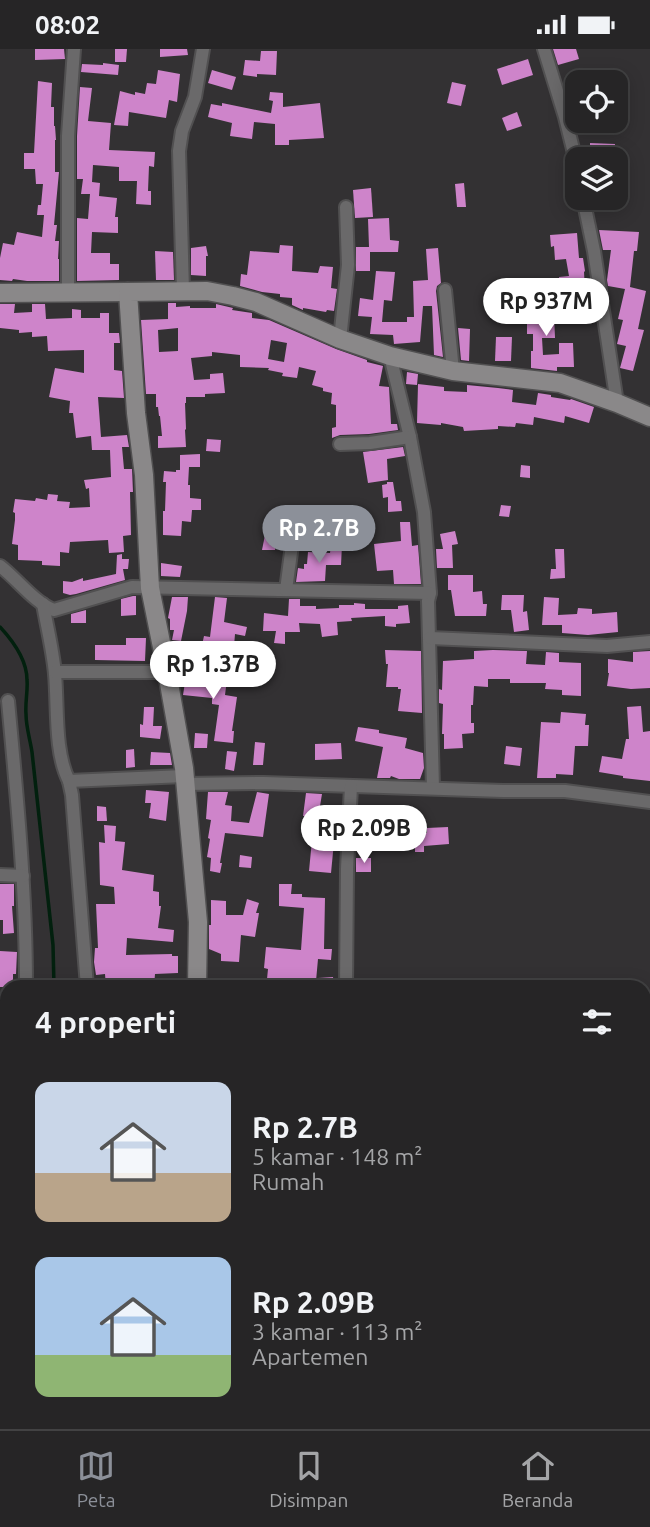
<!DOCTYPE html>
<html lang="id">
<head>
<meta charset="utf-8">
<style>
  :root { --surface:#262526; --page:#2e2d2e; --text:#f1f3f6; --muted:#a4a5a7; --line:#424243; --accent:#8c9099 }
  body { margin:0; font-family:Ubuntu,sans-serif; background:var(--page); color:var(--text); height:100vh; display:flex; flex-direction:column; font-size:26px; white-space:nowrap }
  * { box-sizing:border-box; margin:0 }
  p { font-size:23px; color:var(--muted) }
  .icon { flex:none; width:38px; height:38px; fill:none; stroke:currentColor; stroke-width:2; stroke-linecap:round; stroke-linejoin:round }
  .map { position:relative; flex:1; overflow:hidden }
  .side { position:absolute; left:0px; top:931px; width:651px; height:450px; display:flex; flex-direction:column; background:var(--surface); border-radius:21px 21px 0 0; box-shadow:0 4px 18px #0003,0 0 0 2px var(--line) }
  .side>* { flex:none }
  .fabs { position:absolute; left:565px; top:21px; display:grid; gap:14px }
  .fabs a { display:grid; place-items:center; width:63px; height:63px; border-radius:14px; background:var(--surface); box-shadow:0 4px 18px #0003,0 0 0 2px var(--line); font-size:35px }
  .price { position:absolute; translate:-50% -60px; padding:0 16px; border-radius:24px; background:#fff; color:#222; font-size:23px; line-height:46px; filter:drop-shadow(0 2px 4px #0008) }
  .price::after { content:''; position:absolute; left:50%; top:42px; width:21px; height:16px; margin-left:-10px; background:inherit; clip-path:polygon(0 0,100% 0,50% 100%) }
  .price.selected { background:var(--accent); color:#fff }
  ul { padding:0; list-style:none }
  li { display:flex; align-items:center; gap:21px; height:175px; padding:0 35px }
  li span { display:grid; place-items:center; flex:none; width:196px; height:140px; border-radius:14px; color:#555 }
  li>.icon { margin-inline-start:auto }
  span .icon { width:84px; height:84px; fill:#fffc; stroke-width:1 }
  li b { font-size:30px }
  h2 { display:flex; justify-content:space-between; align-items:center; height:84px; padding:0 35px; font-size:30px }
  .status { display:flex; justify-content:space-between; align-items:center; height:49px; padding:0 35px; background:var(--surface); direction:ltr }
  .status svg { height:19px; fill:currentColor }
  .tab-bar { display:flex; justify-content:space-around; align-items:center; height:98px; border-top:2px solid var(--line); background:var(--surface); font-size:19px; color:var(--muted) }
  .tab-bar a { display:grid; justify-items:center; gap:4px }
  .tab-bar .selected { color:var(--accent) }
  .map>svg:first-child { display:block }
  .lines { fill:none; stroke-linecap:round; stroke-linejoin:round }
  .stream { stroke:#02200e; stroke-width:3.5 }
  .building { fill:#ce84ca; fill-rule:evenodd }
  .street-casing { stroke:#515051; stroke-width:16 }
  .secondary-casing { stroke:#515051; stroke-width:21 }
  .street { stroke:#6a696a; stroke-width:12 }
  .secondary { stroke:#8a8889; stroke-width:18 }
</style>
</head>
<body>
<div class="status"><b>08:02</b><svg viewBox="0 0 49 12"><path d="M0 12V9h3v3zM5 12V6h3v6zM10 12V3h3v9zM15 12V0h3v12zM26 1h20v11H26zM47 4h2v5h-2z"/></svg></div>
<div class="map">
<svg width="650" height="1380" viewBox="0 0 650 1380">
  <rect width="100%" height="100%" fill="#333133"/>
  <g class="lines">
    <g class="stream">
      <path d="M0 578C13 592 27 611 27 631 28 642 25 653 26 665 26 678 30 690 32 703L53 896 54 938"/>
      <polyline points="54,1380 54,1374"/>
    </g>
  </g>
  <g class="building">
    <polygon points="35,0 64,0 65,10 35,11"/>
    <polygon points="115,0 127,0 126,13 115,13"/>
    <polygon points="160,0 187,0 188,6 160,8"/>
    <polygon points="553,0 576,0 579,10 558,16"/>
    <polygon points="261,2 277,2 276,26 257,25 257,28 243,26 245,11 260,12"/>
    <polygon points="528,10 533,26 502,36 497,20"/>
    <polygon points="103,14 119,16 118,26 81,23 82,15 103,16"/>
    <polygon points="158,21 180,25 177,53 169,51 166,69 129,63 128,77 114,76 120,42 135,46 135,43 145,45 147,34 156,35"/>
    <polygon points="212,21 236,28 232,41 208,34"/>
    <polygon points="578,29 578,48 570,50 565,32"/>
    <polygon points="38,32 52,34 51,58 54,58 54,77 55,77 56,91 55,91 55,123 59,123 54,176 57,176 55,192 59,192 58,210 59,210 59,232 27,232 13,230 12,232 0,231 0,209 3,194 14,196 17,183 42,188 44,166 37,166 38,156 41,156 43,135 36,135 35,120 24,120 24,104 34,104"/>
    <polygon points="452,33 466,36 461,57 447,54"/>
    <polygon points="80,38 92,39 88,72 111,74 109,101 155,103 154,118 149,117 148,142 151,142 151,156 136,155 137,132 119,132 119,118 93,116 92,133 100,134 99,147 117,149 115,168 118,168 118,184 92,183 91,204 110,204 110,215 119,215 119,231 77,232 77,169 88,170 90,145 81,145 83,130 77,130 77,87"/>
    <polygon points="270,43 283,44 283,58 320,54 324,89 289,91 289,96 275,96 275,75 254,73 252,90 230,87 232,74 208,68 211,55 222,57 222,54 271,64 273,52 269,51"/>
    <polygon points="517,63 522,77 507,82 502,69"/>
    <polygon points="590,94 615,95 614,110 590,110"/>
    <polygon points="464,134 466,158 457,158 455,135"/>
    <polygon points="371,139 373,168 355,169 353,141"/>
    <polygon points="389,169 390,191 399,192 398,203 370,203 370,222 356,222 356,198 369,198 368,170"/>
    <polygon points="599,181 639,183 637,202 634,202 630,238 646,242 638,280 644,281 633,322 620,319 626,297 617,295 623,271 618,270 625,240 608,237 607,231 611,201 603,201"/>
    <polygon points="577,184 579,209 583,209 585,222 584,223 585,241 561,244 559,228 569,227 566,210 555,211 554,197 551,198 550,186"/>
    <polygon points="280,196 293,197 292,222 318,224 320,217 333,218 331,239 337,240 334,262 327,261 326,263 303,259 303,261 292,256 292,249 280,248 280,245 262,243 240,237 241,225 247,226 250,202 279,204"/>
    <polygon points="206,197 208,207 206,207 206,227 191,226 191,199"/>
    <polygon points="438,199 441,234 437,237 436,242 443,308 434,306 432,257 423,257 420,293 394,295 393,286 370,285 372,268 358,267 360,249 373,251 376,222 395,223 392,252 384,251 382,273 407,273 407,268 414,268 413,232 428,231 426,200"/>
    <polygon points="155,202 173,203 174,231 156,231"/>
    <polygon points="527,241 539,241 541,266 554,265 555,289 542,289 543,306 559,305 559,294 573,294 574,318 557,318 557,322 531,319 531,302 533,302 533,285 527,285 527,269 531,269 531,252 527,252"/>
    <path d="M168 254H176V258L190 257V259H216V255L233 259 232 261 252 264V269L269 271 336 300 367 311V313L383 317 379 337 389 338 391 375H397L398 381 369 385 340 386 332 389V379L336 378V356L331 355 332 344 323 342V339L312 336 316 322 299 318 297 329 282 327 283 324 268 321 269 319 240 318V306L212 303V307L191 309 194 331 210 330V325L223 324 225 344 205 345V348H186V354H185L186 380 185 381 186 398 158 399V387H162L160 367H159L158 358H156V345H146L141 271 168 270ZM178 279V302L159 303 158 281ZM271 291 287 294 284 313 268 310Z"/>
    <polygon points="0,255 15,255 14,264 32,263 32,255 45,255 46,270 72,269 72,260 81,261 81,269 100,269 100,264 109,264 109,284 119,284 120,294 114,294 114,321 122,322 124,349 98,348 101,388 127,386 129,398 122,398 124,420 132,420 133,443 130,443 131,486 123,487 124,503 109,504 108,491 70,493 69,504 60,503 60,517 42,516 42,512 18,511 18,496 12,495 15,471 15,464 13,463 15,450 35,452 36,449 47,451 48,445 58,446 57,452 70,453 69,459 90,458 89,439 86,440 84,431 111,428 110,401 92,401 91,387 76,389 73,364 69,364 70,352 49,348 55,319 84,324 84,301 48,302 47,287 32,288 32,283 19,284 19,281 0,279"/>
    <polygon points="458,279 470,280 469,312 461,311"/>
    <polygon points="496,288 512,288 511,312 495,312"/>
    <polygon points="407,323 418,325 417,336 406,335"/>
    <polygon points="418,335 444,338 444,342 467,343 467,336 498,339 513,341 512,353 536,356 538,344 551,346 551,348 570,351 571,350 594,358 589,374 565,367 564,374 534,368 533,376 516,374 515,378 498,377 498,380 464,382 463,378 441,374 441,376 417,374"/>
    <polygon points="207,390 221,391 220,403 206,402"/>
    <polygon points="403,398 405,407 387,410 388,431 368,434 363,403"/>
    <polygon points="200,405 200,418 189,418 188,436 190,436 190,449 201,450 201,461 192,461 191,473 182,472 181,487 163,486 163,462 165,462 166,433 163,433 164,422 176,423 176,421 180,421 180,406"/>
    <polygon points="521,416 530,417 530,429 520,428"/>
    <polygon points="387,433 393,433 396,452 401,452 402,462 388,463 388,448 383,449 382,436 387,435"/>
    <polygon points="501,456 511,457 509,468 499,467"/>
    <polygon points="400,473 410,473 412,497 418,496 421,535 394,535 393,521 377,522 374,495 401,492"/>
    <polygon points="267,476 279,477 275,501 262,501"/>
    <polygon points="455,482 458,495 452,496 453,519 437,519 436,500 443,500 440,485"/>
    <polygon points="331,495 342,496 341,516 326,516 325,532 296,533 298,519 304,520 304,515 307,515 308,503 330,504"/>
    <polygon points="555,500 564,500 565,529 550,530 551,520 556,520"/>
    <polygon points="122,505 122,510 129,510 128,520 123,520 125,531 76,545 70,546 63,544 63,532 72,533 83,529 83,532 116,525 117,506"/>
    <polygon points="161,514 182,517 180,528 161,527"/>
    <polygon points="448,526 473,526 473,543 482,542 483,555 487,555 486,567 455,567 451,541 448,541"/>
    <polygon points="502,546 524,546 523,563 527,562 529,581 514,583 511,561 501,561"/>
    <polygon points="133,547 136,547 136,566 121,567 121,550"/>
    <polygon points="172,548 188,548 187,562 181,592 172,591 174,581 170,581 170,570 168,569"/>
    <polygon points="215,548 227,549 224,573 247,578 245,587 235,585 233,610 223,610 224,599 202,596 204,587 210,588"/>
    <polygon points="544,548 559,549 558,566 577,565 578,559 592,560 592,565 617,563 618,583 588,586 562,584 562,576 542,576"/>
    <polygon points="289,550 300,550 300,557 316,557 316,560 339,559 339,556 354,556 354,554 365,555 365,560 398,560 398,557 408,556 410,574 396,575 396,578 385,577 385,567 351,569 352,572 337,573 338,586 322,588 320,575 299,574 300,583 285,583 285,595 274,594 276,582 263,582 264,564 288,567"/>
    <polygon points="86,561 86,574 71,574 71,565"/>
    <polygon points="126,589 146,589 145,612 95,611 95,596 126,596"/>
    <polygon points="385,601 421,602 422,664 398,662 401,640 398,640 398,638 386,638 388,615 386,615"/>
    <polygon points="493,601 527,602 526,615 545,616 546,603 559,604 559,613 581,614 581,647 562,646 562,641 545,640 546,634 510,634 510,630 488,630 488,638 474,637 473,656 471,656 471,674 474,674 474,684 462,685 463,699 444,700 444,685 442,685 443,655 439,654 439,640 442,641 443,612 474,610 474,602"/>
    <polygon points="650,602 650,639 631,640 607,637 609,624 608,624 608,610 633,613 633,603"/>
    <polygon points="188,615 208,618 204,635 226,638 225,646 237,648 232,682 234,682 233,694 214,692 219,656 212,655 212,649 183,646"/>
    <polygon points="641,657 643,683 650,682 650,732 623,729 623,727 599,723 602,707 622,710 626,690 629,690 627,658"/>
    <polygon points="144,658 154,658 153,677 162,677 160,690 140,688 140,675 143,676"/>
    <polygon points="561,663 586,665 585,676 589,676 588,697 575,697 573,726 556,725 556,729 537,729 541,673 560,674"/>
    <polygon points="358,678 379,681 379,684 407,689 405,699 423,704 424,719 420,730 399,730 391,727 390,729 377,729 383,698 355,692"/>
    <polygon points="195,684 208,685 207,699 194,699"/>
    <polygon points="255,693 265,694 263,716 253,716"/>
    <polygon points="341,694 342,710 315,711 315,695"/>
    <polygon points="506,697 522,699 520,717 504,715"/>
    <polygon points="134,700 135,718 126,719 126,701"/>
    <polygon points="227,702 237,703 234,722 225,720"/>
    <polygon points="151,703 170,704 172,716 150,716"/>
    <polygon points="146,741 169,743 166,772 149,769 151,754 145,754"/>
    <polygon points="208,743 228,743 225,756 232,757 231,772 249,774 257,743 269,745 263,788 225,784 220,814 222,814 220,824 210,822 211,809 207,808 210,790 208,789 211,771 206,770"/>
    <polygon points="306,744 322,745 320,757 333,758 332,773 322,773 323,769 303,767"/>
    <polygon points="97,757 106,758 107,772 97,772"/>
    <polygon points="362,759 377,762 375,792 357,791"/>
    <polygon points="104,776 116,777 115,792 125,793 122,821 154,826 153,842 159,843 159,857 161,857 158,879 174,881 173,893 127,889 126,906 172,905 172,907 178,907 178,924 155,925 154,938 106,938 105,925 96,926 94,913 95,899 98,899 96,855 115,855 114,838 100,836 99,793 105,794"/>
    <polygon points="448,778 449,795 424,797 424,803 415,803 415,796 392,798 391,784 427,784 427,779"/>
    <polygon points="312,791 334,793 331,824 309,822"/>
    <polygon points="240,806 252,808 251,819 239,818"/>
    <rect x="356" y="809" width="15" height="14"/>
    <polygon points="0,835 14,835 14,857 12,857 14,884 3,885 3,871 0,871"/>
    <polygon points="279,835 292,835 291,845 302,845 302,848 325,849 324,900 332,900 331,911 318,910 316,932 300,933 300,931 267,930 268,920 264,919 266,898 301,901 304,859 279,857"/>
    <polygon points="247,850 259,854 256,864 259,864 255,888 241,886 239,913 221,912 221,905 209,900 209,876 211,876 211,851 226,852 226,866 243,866"/>
    <polygon points="0,902 17,903 16,925 13,925 13,938 0,938"/>
    <polygon points="333,928 334,938 318,938 318,929"/>
  </g>
  <g class="lines">
    <defs>
      <g id="street">
        <polyline points="544,0 565,68 578,120"/>
        <polyline points="583,149 594,202 617,354"/>
        <polyline points="445,241 453,322"/>
        <polyline points="183,242 179,102 182,82 195,48 203,0"/>
        <polyline points="68,244 68,87 74,0"/>
        <polyline points="340,290 348,216 346,158"/>
        <polyline points="390,307 410,388 424,463 430,544 428,552 433,739"/>
        <polyline points="340,395 370,394 410,388"/>
        <path d="M0 517C16 529 36 555 54 561L132 538 430 544"/>
        <polyline points="286,541 294,481"/>
        <path d="M43 555C47 578 53 602 55 625 58 657 54 703 69 732"/>
        <polyline points="430,589 607,597 650,593"/>
        <polyline points="55,623 167,623"/>
        <path d="M8 652C17 747 26 842 26 938"/>
        <polyline points="184,735 264,734 503,742 565,742 650,753"/>
        <polyline points="0,826 23,827"/>
        <polyline points="87,938 72,746 69,732 184,727"/>
        <polyline points="346,938 347,820 351,737"/>
        <polyline points="0,965 7,964"/>
        <polyline points="0,1099 7,1099"/>
        <polyline points="0,1247 7,1246"/>
        <polyline points="0,1353 7,1353"/>
        <polyline points="34,1374 34,1380"/>
      </g>
      <g id="secondary">
        <polyline points="0,244 128,243"/>
        <polyline points="197,938 198,873 184,719 167,623 150,539 144,426 136,364 128,243 207,242 233,247 256,253 340,290 390,307 453,322 560,334 617,354 650,368"/>
        <polyline points="179,1380 179,1374"/>
      </g>
    </defs>
    <use href="#street" class="street-casing"/>
    <use href="#secondary" class="secondary-casing"/>
    <use href="#street" class="street"/>
    <use href="#secondary" class="secondary"/>
  </g>
</svg>
<div class="fabs">
<a><svg class="icon" aria-label="locate" viewBox="0 0 24 24"><circle cx="12" cy="12" r="6"/><path d="M12 2v4M12 18v4M2 12h4M18 12h4"/></svg></a>
<a><svg class="icon" aria-label="layers" viewBox="0 0 24 24"><path d="M12 4l9 5-9 5-9-5zM3 14l9 5 9-5"/></svg></a>
</div>
<b class="price" style="left:546px;top:289px">Rp 937M</b>
<b class="price selected" style="left:319px;top:516px">Rp 2.7B</b>
<b class="price" style="left:213px;top:652px">Rp 1.37B</b>
<b class="price" style="left:364px;top:816px">Rp 2.09B</b>
<section class="side">
<h2>4 properti<svg class="icon" aria-label="filters" viewBox="0 0 24 24"><path d="M4 7h16M4 17h16"/><circle cx="9" cy="7" r="2"/><circle cx="15" cy="17" r="2"/></svg></h2>
<ul>
<li><span style="background:linear-gradient(#c9d6e8 65%,#b9a48a 0)"><svg class="icon" aria-label="home" viewBox="0 0 24 24"><path d="M3 11l9-7 9 7M6 9v11h12V9"/></svg></span><div><b>Rp 2.7B</b><p>5 kamar · 148 m²</p><p>Rumah</p></div></li>
<li><span style="background:linear-gradient(#a9c7e8 70%,#8fb573 0)"><svg class="icon" aria-label="home" viewBox="0 0 24 24"><path d="M3 11l9-7 9 7M6 9v11h12V9"/></svg></span><div><b>Rp 2.09B</b><p>3 kamar · 113 m²</p><p>Apartemen</p></div></li>
</ul>
</section>
</div>
<nav class="tab-bar">
<a class="selected"><svg class="icon" aria-label="map" viewBox="0 0 24 24"><path d="M3 6l6-2 6 2 6-2v14l-6 2-6-2-6 2zM9 4v14M15 6v14"/></svg>Peta</a>
<a><svg class="icon" aria-label="saved" viewBox="0 0 24 24"><path d="M7 4h10v16l-5-4-5 4z"/></svg>Disimpan</a>
<a><svg class="icon" aria-label="home" viewBox="0 0 24 24"><path d="M3 11l9-7 9 7M6 9v11h12V9"/></svg>Beranda</a>
</nav>
</body>
</html>
